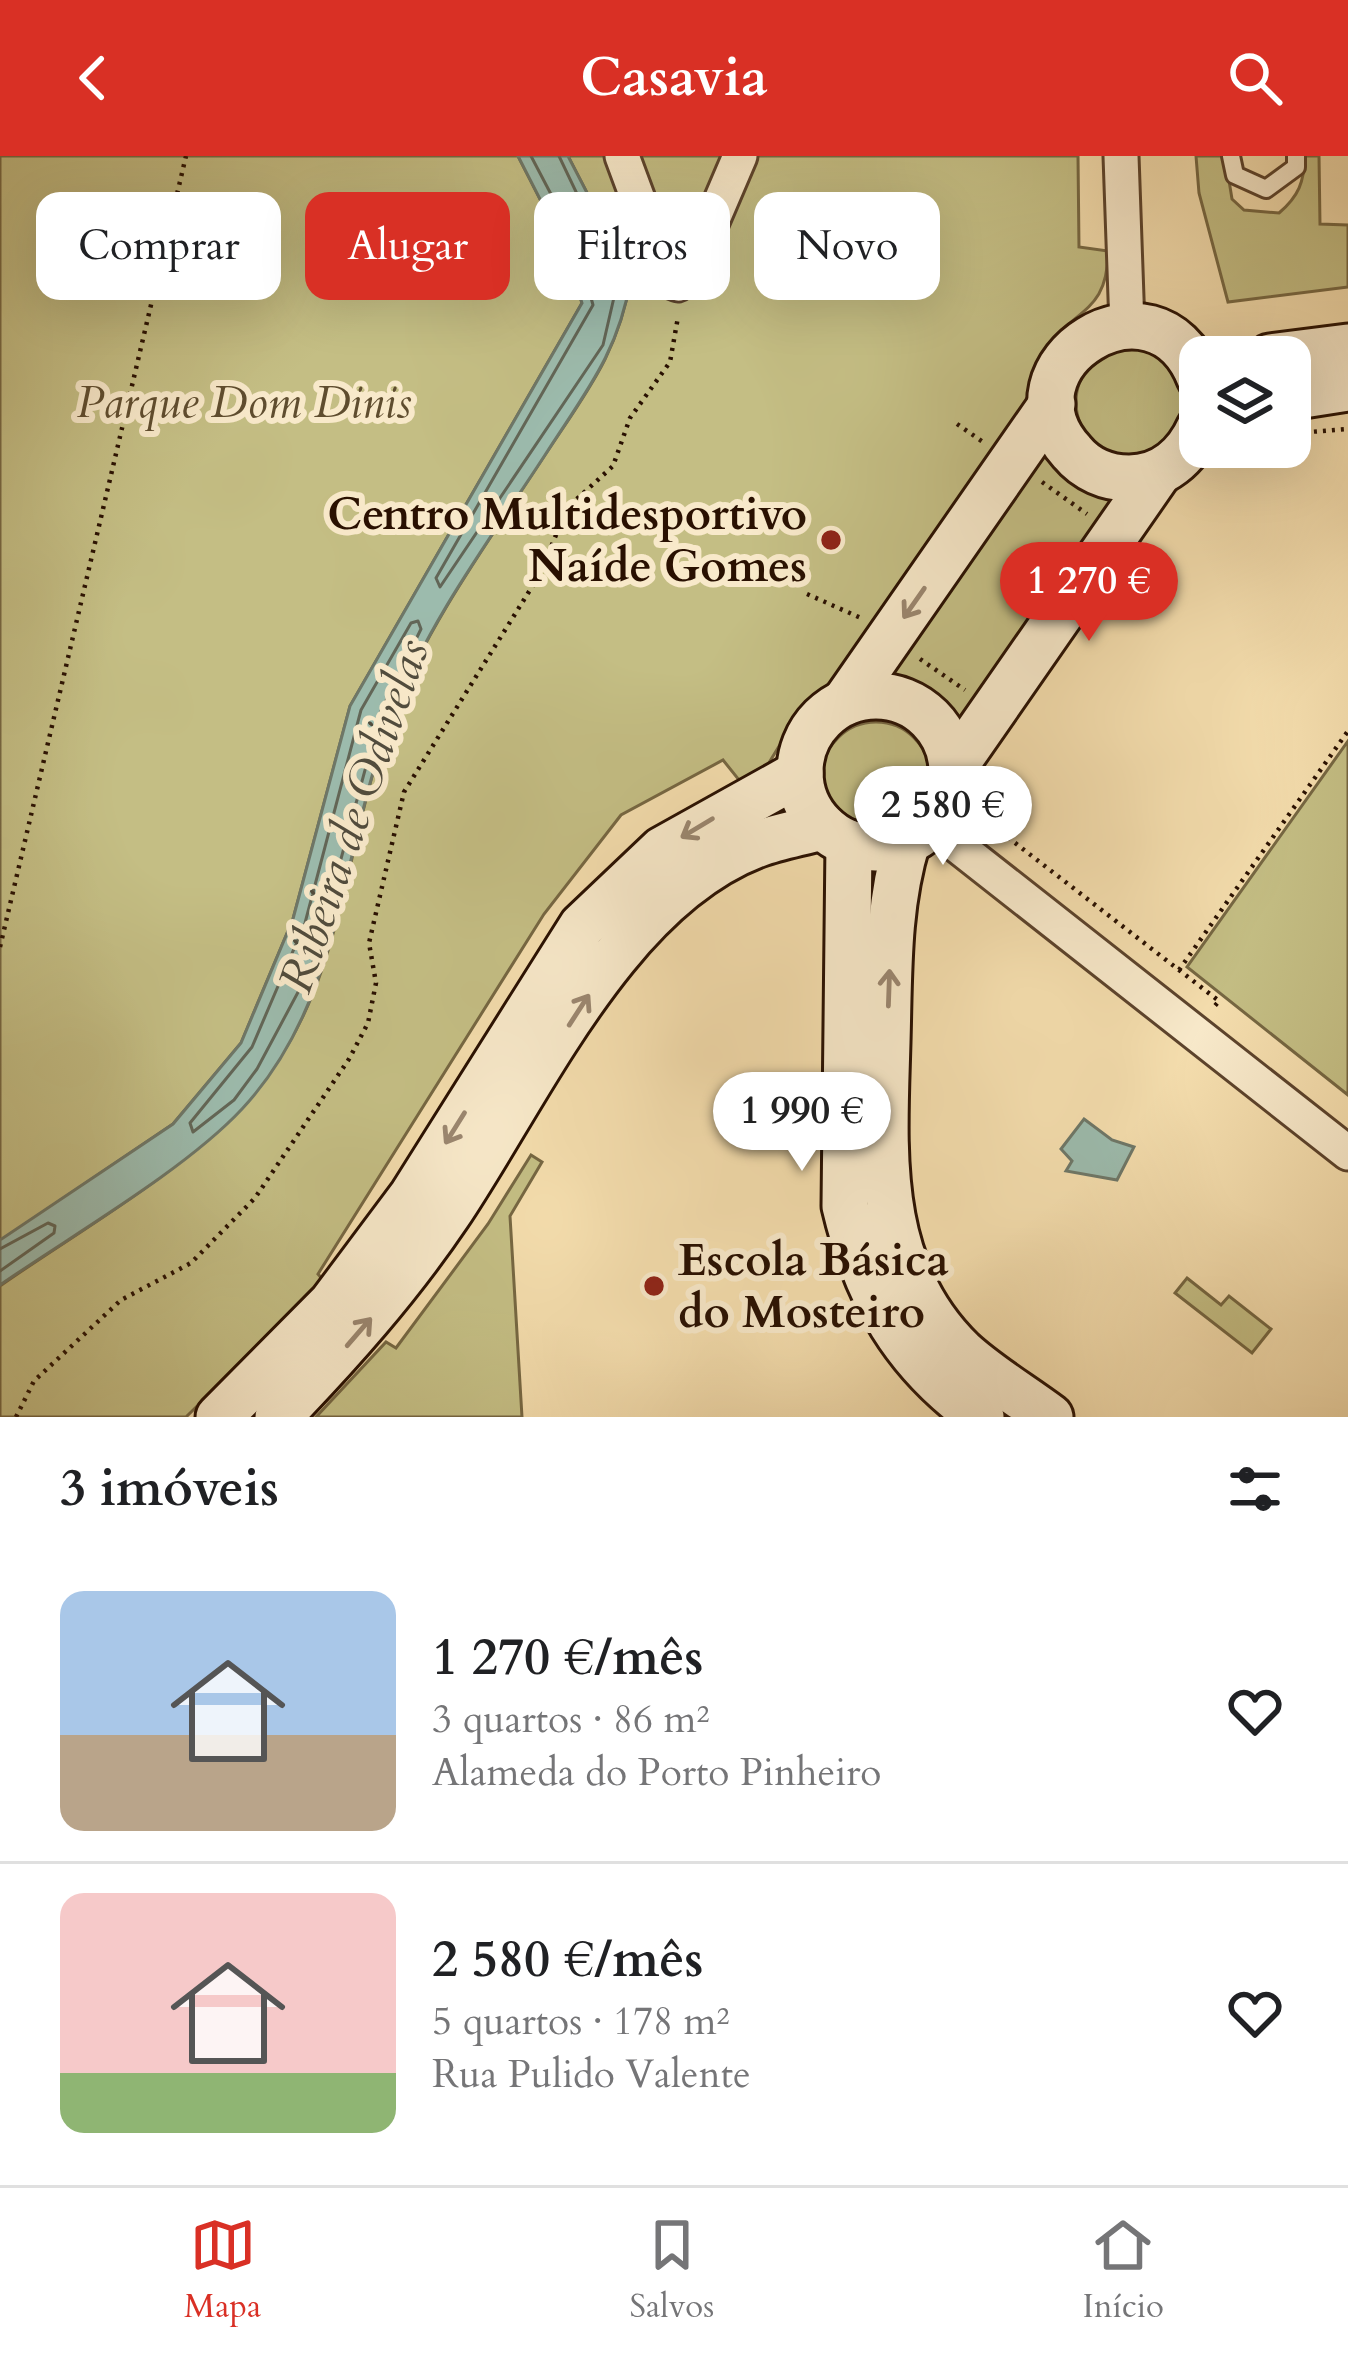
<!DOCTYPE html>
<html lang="pt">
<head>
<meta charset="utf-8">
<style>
  :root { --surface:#fff; --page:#f2f2f2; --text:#202124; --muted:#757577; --line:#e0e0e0; --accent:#d93025 }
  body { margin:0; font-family:Cardo,serif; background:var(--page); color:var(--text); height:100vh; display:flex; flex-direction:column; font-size:45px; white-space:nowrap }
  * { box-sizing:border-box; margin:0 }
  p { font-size:39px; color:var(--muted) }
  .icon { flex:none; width:66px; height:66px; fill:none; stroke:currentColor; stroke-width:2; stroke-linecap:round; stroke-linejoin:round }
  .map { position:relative; height:1261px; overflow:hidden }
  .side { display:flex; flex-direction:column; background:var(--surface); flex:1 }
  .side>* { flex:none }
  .banner { position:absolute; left:36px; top:36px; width:1278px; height:108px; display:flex; gap:24px }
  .controls { position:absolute; left:1179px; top:180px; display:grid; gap:24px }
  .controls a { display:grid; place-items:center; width:132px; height:132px; border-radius:24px; background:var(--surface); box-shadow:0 12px 48px #0002; font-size:60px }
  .price { position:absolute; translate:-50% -102px; padding:0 27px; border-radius:42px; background:#fff; color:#222; font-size:39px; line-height:78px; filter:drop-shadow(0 3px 6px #0008) }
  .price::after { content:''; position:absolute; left:50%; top:72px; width:36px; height:27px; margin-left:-18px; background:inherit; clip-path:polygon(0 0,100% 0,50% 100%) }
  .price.on { background:var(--accent); color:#fff }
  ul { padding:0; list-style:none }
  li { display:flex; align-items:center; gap:36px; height:300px; padding:0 60px }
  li+li { border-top:3px solid var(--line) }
  li span { display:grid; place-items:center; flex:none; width:336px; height:240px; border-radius:24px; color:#555 }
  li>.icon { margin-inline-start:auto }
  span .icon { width:144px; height:144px; fill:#fffc; stroke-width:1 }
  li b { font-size:51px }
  h2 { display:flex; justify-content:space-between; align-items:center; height:144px; padding:0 60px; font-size:51px }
  .chip { padding:0 42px; border-radius:24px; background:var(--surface); box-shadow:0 12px 48px #0002; font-size:42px; line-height:108px }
  .chip.on { background:var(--accent); color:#fff }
  header { display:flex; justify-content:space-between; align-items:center; height:156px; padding:0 60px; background:var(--accent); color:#fff; font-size:54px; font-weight:600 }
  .menu { display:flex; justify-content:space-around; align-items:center; height:168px; border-top:3px solid var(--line); background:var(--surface); font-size:33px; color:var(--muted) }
  .menu a { display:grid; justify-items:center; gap:6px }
  .menu .on { color:var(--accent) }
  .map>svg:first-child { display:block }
  .green { fill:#c4be84; stroke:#766742; stroke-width:3 }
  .water { fill:#9cbbad; stroke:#6e7768; stroke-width:3 }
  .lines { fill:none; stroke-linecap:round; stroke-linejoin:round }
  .shore { stroke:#626657; stroke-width:3 }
  .lane-casing { stroke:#5c432c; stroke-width:22 }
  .street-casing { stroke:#5c432c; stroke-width:39 }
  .secondary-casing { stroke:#291001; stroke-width:51 }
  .path { stroke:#291001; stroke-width:4.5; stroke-dasharray:3 6; stroke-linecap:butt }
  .lane { stroke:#f8e9ca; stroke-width:16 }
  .street { stroke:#f8e9ca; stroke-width:33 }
  .secondary { stroke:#f8e9ca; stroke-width:45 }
  .oneway { stroke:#9b8770 }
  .poi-dot { fill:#8f2418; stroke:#f8e9ca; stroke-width:4.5 }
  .labels { text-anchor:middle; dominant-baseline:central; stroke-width:12; stroke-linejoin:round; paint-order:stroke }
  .park-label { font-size:45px; font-style:italic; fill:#5f4d2f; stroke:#f8e9ca }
  .poi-label { font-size:45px; font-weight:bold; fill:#291001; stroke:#f8e9ca; text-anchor:end }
  .water-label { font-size:48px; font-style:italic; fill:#514c3d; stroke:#f8e9ca }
</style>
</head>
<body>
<header><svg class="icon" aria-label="back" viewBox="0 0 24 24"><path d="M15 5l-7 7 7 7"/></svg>Casavia<svg class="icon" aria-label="search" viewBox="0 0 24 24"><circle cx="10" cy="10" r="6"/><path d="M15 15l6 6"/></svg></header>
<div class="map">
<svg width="1348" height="1261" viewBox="0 0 1348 1261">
  <rect width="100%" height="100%" fill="#f4ddad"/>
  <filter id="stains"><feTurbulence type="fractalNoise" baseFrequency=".00167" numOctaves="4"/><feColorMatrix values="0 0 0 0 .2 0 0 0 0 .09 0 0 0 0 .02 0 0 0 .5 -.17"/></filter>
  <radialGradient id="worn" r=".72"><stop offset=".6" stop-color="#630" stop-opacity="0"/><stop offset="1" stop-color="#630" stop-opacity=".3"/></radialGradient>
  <g class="green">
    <polygon points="0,0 518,0 564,90 582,147 350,550 293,763 241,887 173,968 0,1085"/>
    <path d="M568 0H1078L1079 91 1108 95C1108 158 1074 151 1045 195 1034 211 1032 231 1029 250L848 518 798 559 767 610 743 629 723 604 621 659 544 758 318 1118 324 1125 186 1261H0V1130C91 1066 203 1007 270 916 347 811 346 675 393 557 430 464 491 382 545 299 587 235 618 198 631 122Z"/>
    <path d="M1196 0H1225L1232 43 1244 54 1279 57C1299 40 1304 26 1305 0H1319L1320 68 1348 69V131L1228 146 1199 37Z"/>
    <circle cx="1130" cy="246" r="54"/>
    <polygon points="1042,292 1079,331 1120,345 961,577 925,537 883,523"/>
    <circle cx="876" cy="620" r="54"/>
    <polygon points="1348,585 1348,939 1187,811"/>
    <polygon points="531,999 542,1006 510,1060 522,1261 316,1261 386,1186 396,1192 488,1068"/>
    <polygon points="1187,1122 1221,1149 1229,1140 1271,1173 1252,1197 1175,1137"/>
  </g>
  <g class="water">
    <path d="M518 0H568L631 122C618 198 586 235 545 299 491 382 429 464 393 557 341 688 344 844 242 953 184 1015 72 1079 0 1129V1084L173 968 241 887 293 763 350 550 582 147 564 90Z"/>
    <polygon points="1084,963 1112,984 1134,991 1117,1024 1066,1015 1072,1005 1061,993"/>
  </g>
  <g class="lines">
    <g class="shore">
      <polyline points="531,0 575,84 593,149 436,422 440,431 603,189 618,124 559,0"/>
      <polygon points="418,465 421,473 381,555 312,810 257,913 234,944 193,976 190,967 252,891 305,767 361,554 411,467"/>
      <polyline points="0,1093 48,1067 55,1070 54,1077 0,1115"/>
    </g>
    <defs>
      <polyline id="lane" points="1231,0 1235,19 1266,33 1296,11 1296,0"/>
      <g id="street">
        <polyline points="622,0 668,124 678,128 690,117 740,0"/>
        <polyline points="1121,0 1127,170"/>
        <polyline points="931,669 1348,997"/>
      </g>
      <g id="secondary">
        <polyline points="1270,201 1348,191"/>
        <path d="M1200 222C1155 106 993 209 1072 296 1086 313 1107 322 1129 322 1163 322 1187 300 1200 271"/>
        <polyline points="1290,241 1348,232"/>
        <circle cx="876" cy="616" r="76"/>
        <polyline points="845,546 1052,248"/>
        <polyline points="952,614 1159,316"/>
        <path d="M907 686C887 751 889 817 887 886 884 996 874 1111 962 1196 988 1220 1022 1240 1050 1261"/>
        <path d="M849 687 845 1050C866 1139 904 1207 981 1261"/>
        <polyline points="219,1261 332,1147 412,1040 582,770 662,694 800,617"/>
        <path d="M278 1261C340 1197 398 1132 448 1058 529 938 616 738 761 687 781 680 803 676 823 671"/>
      </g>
    </defs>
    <use href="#lane" class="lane-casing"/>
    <use href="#street" class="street-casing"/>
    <use href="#secondary" class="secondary-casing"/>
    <g class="path">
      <polyline points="957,268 983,286"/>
      <polyline points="1296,277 1348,273"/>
      <polyline points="1042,326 1087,358"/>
      <polyline points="807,438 861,462"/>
      <polyline points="920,503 965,534"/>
      <polyline points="995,683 1001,676 1219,845 1213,852"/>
      <polyline points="0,791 186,0"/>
      <polyline points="1179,814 1348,575"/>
      <polyline points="16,1261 34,1225 121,1144 191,1107 255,1042 349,903 368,867 376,827 369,787 404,636 540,418 567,352 613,310 630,262 670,206 678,161"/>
    </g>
    <use href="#lane" class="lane"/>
    <use href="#street" class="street"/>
    <use href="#secondary" class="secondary"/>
  </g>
  <defs><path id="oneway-shaft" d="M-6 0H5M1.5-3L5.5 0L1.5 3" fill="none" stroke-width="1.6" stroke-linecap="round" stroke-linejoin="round" transform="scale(3)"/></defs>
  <g class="oneway">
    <use href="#oneway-shaft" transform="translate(914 447) rotate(125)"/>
    <use href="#oneway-shaft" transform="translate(697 672) rotate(149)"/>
    <use href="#oneway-shaft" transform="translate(889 832) rotate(-88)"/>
    <use href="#oneway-shaft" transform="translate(579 854) rotate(-57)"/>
    <use href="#oneway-shaft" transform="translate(455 972) rotate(122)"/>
    <use href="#oneway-shaft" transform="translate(359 1176) rotate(-49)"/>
  </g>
  <g class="poi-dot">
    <circle cx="831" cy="384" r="12"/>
    <circle cx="654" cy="1130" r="12"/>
  </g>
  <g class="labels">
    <g class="park-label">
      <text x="244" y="246">Parque Dom Dinis</text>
    </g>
    <g class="poi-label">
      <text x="807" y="358">Centro Multidesportivo<tspan x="807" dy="52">Naíde Gomes</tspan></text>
      <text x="678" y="1104" text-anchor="start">Escola Básica<tspan x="678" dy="52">do Mosteiro</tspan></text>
    </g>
    <g class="water-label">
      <text transform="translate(354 660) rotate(-71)">Ribeira de Odivelas</text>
    </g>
  </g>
  <rect width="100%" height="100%" filter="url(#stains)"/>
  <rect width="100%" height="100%" fill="url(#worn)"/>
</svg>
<div class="controls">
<a><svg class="icon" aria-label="layers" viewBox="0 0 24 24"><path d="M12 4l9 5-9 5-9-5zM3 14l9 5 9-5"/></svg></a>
</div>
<b class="price on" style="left:1089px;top:488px">1 270 €</b>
<b class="price" style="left:943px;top:712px">2 580 €</b>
<b class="price" style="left:802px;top:1018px">1 990 €</b>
<div class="banner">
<a class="chip">Comprar</a>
<a class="chip on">Alugar</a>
<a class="chip">Filtros</a>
<a class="chip">Novo</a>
</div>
</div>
<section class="side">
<h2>3 imóveis<svg class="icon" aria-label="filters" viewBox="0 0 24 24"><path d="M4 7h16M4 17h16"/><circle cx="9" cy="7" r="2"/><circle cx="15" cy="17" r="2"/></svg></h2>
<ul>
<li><span style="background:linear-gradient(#a9c7e8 60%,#b9a48a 0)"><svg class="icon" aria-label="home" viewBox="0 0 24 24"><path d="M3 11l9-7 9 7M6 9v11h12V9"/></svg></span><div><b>1 270 €/mês</b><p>3 quartos · 86 m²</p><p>Alameda do Porto Pinheiro</p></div><svg class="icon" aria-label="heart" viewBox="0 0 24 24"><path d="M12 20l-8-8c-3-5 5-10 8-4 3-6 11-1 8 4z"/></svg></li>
<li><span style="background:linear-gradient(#f6c9c9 75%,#8fb573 0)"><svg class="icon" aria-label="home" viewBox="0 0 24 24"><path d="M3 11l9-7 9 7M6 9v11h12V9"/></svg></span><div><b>2 580 €/mês</b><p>5 quartos · 178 m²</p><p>Rua Pulido Valente</p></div><svg class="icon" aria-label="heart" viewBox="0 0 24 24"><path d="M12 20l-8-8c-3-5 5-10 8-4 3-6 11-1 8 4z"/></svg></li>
</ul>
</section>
<nav class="menu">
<a class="on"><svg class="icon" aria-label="map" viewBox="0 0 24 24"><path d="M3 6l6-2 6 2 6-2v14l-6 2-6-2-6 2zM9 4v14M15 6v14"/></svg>Mapa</a>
<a><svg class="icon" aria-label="saved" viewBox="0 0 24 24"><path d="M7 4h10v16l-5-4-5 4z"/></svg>Salvos</a>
<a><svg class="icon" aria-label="home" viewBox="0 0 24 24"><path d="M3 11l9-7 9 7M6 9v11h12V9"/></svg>Início</a>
</nav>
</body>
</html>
